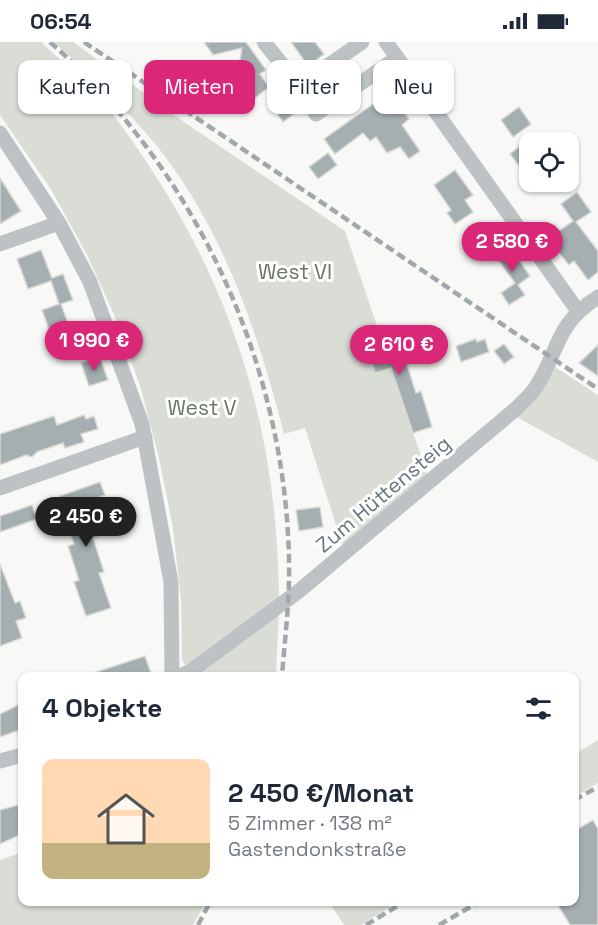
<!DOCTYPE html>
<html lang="de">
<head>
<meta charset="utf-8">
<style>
  :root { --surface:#fff; --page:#f6f6f7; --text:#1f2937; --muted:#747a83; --accent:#db2777 }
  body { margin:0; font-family:"Space Grotesk",sans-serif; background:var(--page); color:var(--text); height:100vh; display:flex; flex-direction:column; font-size:22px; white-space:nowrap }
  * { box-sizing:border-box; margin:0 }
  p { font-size:20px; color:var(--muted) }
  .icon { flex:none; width:33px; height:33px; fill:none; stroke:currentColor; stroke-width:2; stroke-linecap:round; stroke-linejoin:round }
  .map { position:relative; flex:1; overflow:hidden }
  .drawer { position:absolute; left:18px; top:630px; width:561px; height:234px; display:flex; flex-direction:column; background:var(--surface); border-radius:12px; box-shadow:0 2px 4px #0004 }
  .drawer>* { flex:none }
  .guide { position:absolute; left:18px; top:18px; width:562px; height:54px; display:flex; gap:12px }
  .controls { position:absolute; left:519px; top:90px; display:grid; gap:12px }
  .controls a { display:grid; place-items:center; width:60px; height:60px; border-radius:12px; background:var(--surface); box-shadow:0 2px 4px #0004; font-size:30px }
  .price { position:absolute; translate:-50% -51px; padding:0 14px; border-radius:21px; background:var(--accent); color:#fff; font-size:20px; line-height:39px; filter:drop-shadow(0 2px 3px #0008) }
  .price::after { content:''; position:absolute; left:50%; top:36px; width:18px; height:14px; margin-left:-9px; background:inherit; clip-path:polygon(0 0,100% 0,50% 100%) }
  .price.selected { background:#222; color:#fff }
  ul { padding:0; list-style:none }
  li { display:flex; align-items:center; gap:18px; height:150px; padding:0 24px }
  li span { display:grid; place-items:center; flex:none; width:168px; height:120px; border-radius:12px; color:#555 }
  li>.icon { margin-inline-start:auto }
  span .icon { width:72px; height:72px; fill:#fffc; stroke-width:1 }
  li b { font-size:26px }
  h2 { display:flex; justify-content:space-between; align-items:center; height:72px; padding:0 24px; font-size:26px }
  .tag { padding:0 21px; border-radius:12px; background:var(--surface); box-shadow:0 2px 4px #0004; font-size:21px; line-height:54px }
  .tag.selected { background:var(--accent); color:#fff }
  .status { display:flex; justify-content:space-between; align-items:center; height:42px; padding:0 30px; background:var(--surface); direction:ltr }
  .status svg { height:16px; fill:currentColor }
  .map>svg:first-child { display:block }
  .green { fill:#d9ddd5 }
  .building { fill:#a5afb2; stroke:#dadad8; stroke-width:1.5 }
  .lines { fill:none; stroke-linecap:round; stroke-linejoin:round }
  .minor { stroke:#bdc3c5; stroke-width:15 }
  .rail { stroke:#a0a8ab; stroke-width:4.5; stroke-dasharray:9 4.5; stroke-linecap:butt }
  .labels { text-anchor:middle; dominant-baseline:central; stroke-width:6; stroke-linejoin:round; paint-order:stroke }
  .park-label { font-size:21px; fill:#6a7764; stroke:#fff }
  .street-label { font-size:21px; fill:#66777e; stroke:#fff }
</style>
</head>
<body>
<div class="status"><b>06:54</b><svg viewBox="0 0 49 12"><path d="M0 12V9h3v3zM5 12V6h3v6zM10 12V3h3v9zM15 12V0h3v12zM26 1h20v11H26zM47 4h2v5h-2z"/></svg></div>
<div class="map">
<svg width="598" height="883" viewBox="0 0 598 883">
  <rect width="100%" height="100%" fill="#f8f8f6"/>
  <g class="green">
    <path d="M0 0H41C66 23 94 47 114 74 225 222 277 371 279 556L186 625 182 618 181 558 173 486 159 416 141 347 117 279 87 213 52 149 0 73Z"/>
    <path d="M54 0H73L187 82 345 189 428 435 343 505 305 386 284 392C259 293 222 184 156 103 126 66 89 33 54 0Z"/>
    <polygon points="552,323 598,353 598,420 515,374"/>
    <polygon points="279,566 276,634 189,634"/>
    <polygon points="598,698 598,741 575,754 575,712"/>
    <polygon points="22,810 22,860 206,860 193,883 0,883 0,818"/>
    <polygon points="329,860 398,860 361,883 344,883"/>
  </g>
  <g class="building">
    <polygon points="204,0 246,0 266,28 260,32 269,45 255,56 238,30 242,6 213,13"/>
    <polygon points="291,0 315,0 324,12 308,24"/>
    <polygon points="397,45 408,61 401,66 409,77 402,83 420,109 409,117 400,105 387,111 376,95 370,99 363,91 335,112 324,97"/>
    <polygon points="281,50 296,70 283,80 268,59"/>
    <polygon points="519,65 531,82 513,95 501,78"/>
    <polygon points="520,104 529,117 519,124 510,112"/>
    <polygon points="328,111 337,123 318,137 309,125"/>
    <polygon points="455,128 473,153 465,158 473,170 455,182 447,171 451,168 434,143"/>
    <polygon points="0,136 21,169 0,182"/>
    <polygon points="577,150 591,170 576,180 598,209 598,230 588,238 574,219 569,223 548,197 573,179 561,162"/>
    <polygon points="508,202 530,234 518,243 525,253 509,263 501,251 515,241 494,212"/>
    <polygon points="41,208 52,236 63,232 73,258 61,262 71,289 52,296 42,268 59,262 51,239 28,247 17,217"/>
    <polygon points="396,288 416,351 421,349 432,385 413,391 391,326 375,331 364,295"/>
    <polygon points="476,297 477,300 485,297 489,310 461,320 456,304"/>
    <polygon points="504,302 514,315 504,322 494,309"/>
    <polygon points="598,303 598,334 579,321"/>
    <polygon points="100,315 108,338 89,344 81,321"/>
    <polygon points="84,373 86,377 94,374 98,387 81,392 84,400 65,406 63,401 37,410 32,415 26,413 0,423 0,392 54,374 57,383"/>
    <polygon points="100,440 105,453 87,459 98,494 93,496 104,530 99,531 111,566 86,574 74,540 79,538 68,504 74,502 62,468 65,467 60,454"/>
    <polygon points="32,463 37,477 0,490 0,474"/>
    <polygon points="320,465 323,485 299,489 296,468"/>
    <polygon points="0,522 15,561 20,559 26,576 16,579 22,596 0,604"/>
    <polygon points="145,614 152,634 90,634 90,632"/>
    <polygon points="22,661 22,700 17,689 0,695 0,672"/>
    <polygon points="22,762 22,792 0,802 0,768"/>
    <polygon points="593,778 598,787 598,883 570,883 556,860 574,860 574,789"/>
  </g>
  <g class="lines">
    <g class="minor">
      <polyline points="264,0 299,44 316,72 397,16"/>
      <polyline points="386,0 578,269"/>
      <polyline points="299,44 362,0"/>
      <polyline points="0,91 59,181 90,240 142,382 171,540 172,634"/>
      <polyline points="0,202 59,181"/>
      <polyline points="0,446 145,395"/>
      <path d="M180 634 191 629 299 549 517 366C523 359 531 353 536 345 560 308 554 283 598 255"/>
      <polyline points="0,719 22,713"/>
    </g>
    <g class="rail">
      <path d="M50 0C196 128 285 323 289 517 290 557 285 595 282 634"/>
      <polyline points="84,0 598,347"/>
      <polyline points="574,758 598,745"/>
      <polyline points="198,883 210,860"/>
      <polyline points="366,883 404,860"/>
      <polyline points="439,883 479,860"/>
    </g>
  </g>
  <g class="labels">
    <g class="park-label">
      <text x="295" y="229">West VI</text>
      <text x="202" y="365">West V</text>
    </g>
    <g class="street-label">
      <text transform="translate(383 452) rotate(-40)">Zum Hüttensteig</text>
    </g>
  </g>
</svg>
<div class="controls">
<a><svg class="icon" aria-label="locate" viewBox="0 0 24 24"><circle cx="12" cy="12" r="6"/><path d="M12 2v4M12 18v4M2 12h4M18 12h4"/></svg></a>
</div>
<b class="price" style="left:512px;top:231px">2 580 €</b>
<b class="price" style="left:94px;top:330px">1 990 €</b>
<b class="price" style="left:399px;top:334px">2 610 €</b>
<b class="price selected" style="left:86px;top:506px">2 450 €</b>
<div class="guide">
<a class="tag">Kaufen</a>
<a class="tag selected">Mieten</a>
<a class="tag">Filter</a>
<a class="tag">Neu</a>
</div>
<section class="drawer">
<h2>4 Objekte<svg class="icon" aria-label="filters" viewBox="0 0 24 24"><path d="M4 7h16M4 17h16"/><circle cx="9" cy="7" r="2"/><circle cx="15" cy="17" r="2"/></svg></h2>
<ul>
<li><span style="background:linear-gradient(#ffd9b3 70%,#c2b280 0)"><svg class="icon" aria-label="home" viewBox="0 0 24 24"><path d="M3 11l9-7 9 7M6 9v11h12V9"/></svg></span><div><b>2 450 €/Monat</b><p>5 Zimmer · 138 m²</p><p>Gastendonkstraße</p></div></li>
</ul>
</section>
</div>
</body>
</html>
